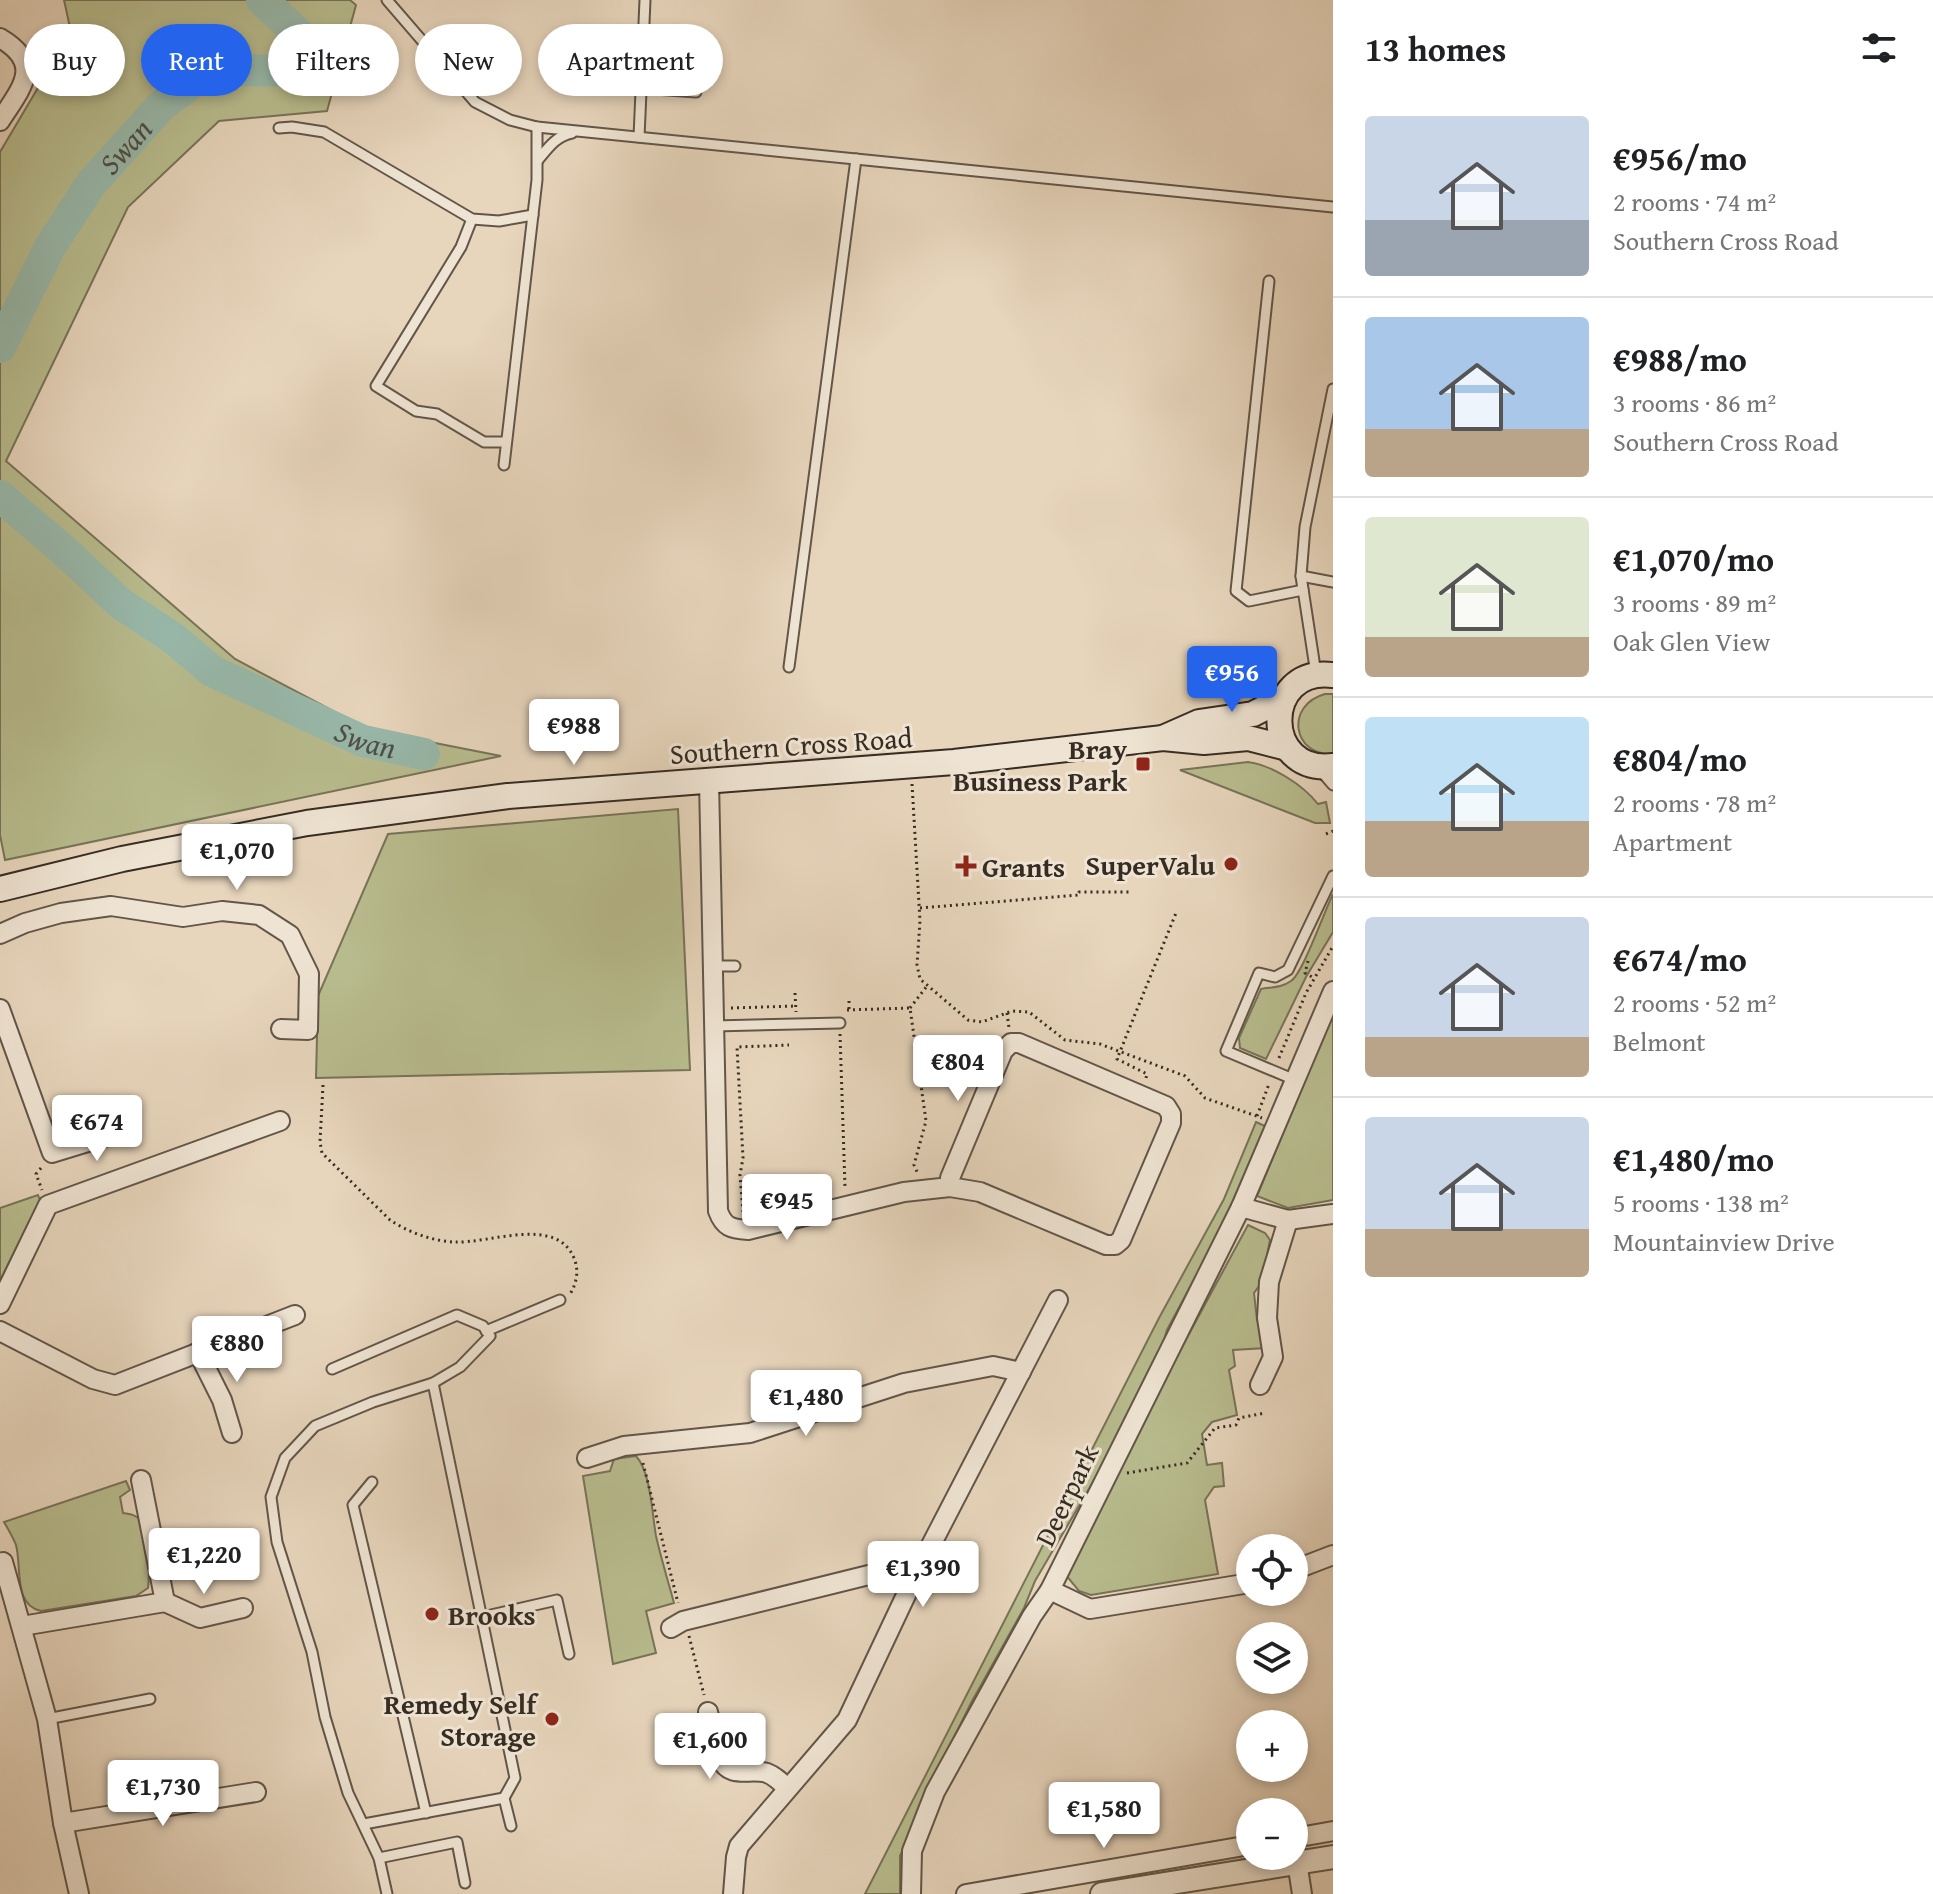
<!DOCTYPE html>
<html lang="en">
<head>
<meta charset="utf-8">
<style>
  :root { --surface:#fff; --page:#f6f6f6; --text:#202124; --muted:#757577; --line:#e0e0e0; --accent:#2563eb }
  body { margin:0; font-family:"Gentium Book Plus",serif; background:var(--page); color:var(--text); height:100vh; display:flex; flex-direction:column; font-size:30px; white-space:nowrap }
  * { box-sizing:border-box; margin:0 }
  p { font-size:26px; color:var(--muted) }
  .icon { flex:none; width:44px; height:44px; fill:none; stroke:currentColor; stroke-width:2; stroke-linecap:round; stroke-linejoin:round }
  .map { position:relative; flex:1; overflow:hidden }
  .side { display:flex; flex-direction:column; background:var(--surface); width:600px }
  .side>* { flex:none }
  .top-card { position:absolute; left:24px; top:24px; width:760px; height:72px; display:flex; gap:16px }
  .controls { position:absolute; left:1236px; top:1534px; display:grid; gap:16px }
  .controls a { display:grid; place-items:center; width:72px; height:72px; border-radius:50%; background:var(--surface); box-shadow:0 4px 12px #0003; font-size:40px }
  .price { position:absolute; translate:-50% -68px; padding:0 18px; border-radius:8px; background:#fff; color:#222; font-size:26px; line-height:52px; filter:drop-shadow(0 2px 4px #0008) }
  .price::after { content:''; position:absolute; left:50%; top:48px; width:24px; height:18px; margin-left:-12px; background:inherit; clip-path:polygon(0 0,100% 0,50% 100%) }
  .price.on { background:var(--accent); color:#fff }
  ul { padding:0; list-style:none }
  li { display:flex; align-items:center; gap:24px; height:200px; padding:0 32px }
  li+li { border-top:2px solid var(--line) }
  li span { display:grid; place-items:center; flex:none; width:224px; height:160px; border-radius:8px; color:#555 }
  li>.icon { margin-inline-start:auto }
  span .icon { width:96px; height:96px; fill:#fffc; stroke-width:1 }
  li b { font-size:34px }
  h2 { display:flex; justify-content:space-between; align-items:center; height:96px; padding:0 32px; font-size:34px }
  .chip { padding:0 28px; border-radius:36px; background:var(--surface); box-shadow:0 4px 12px #0003; font-size:28px; line-height:72px }
  .chip.on { background:var(--accent); color:#fff }
  main { display:flex; flex:1; min-height:0 }
  .map>svg:first-child { display:block }
  .green { fill:#b8bc8e; stroke:#777458; stroke-width:2 }
  .lines { fill:none; stroke-linecap:round; stroke-linejoin:round }
  .river { stroke:#98b9ab; stroke-width:32 }
  .service-casing { stroke:#625649; stroke-width:13 }
  .minor-casing { stroke:#625649; stroke-width:22 }
  .tertiary-casing { stroke:#625649; stroke-width:26 }
  .secondary-casing { stroke:#362c23; stroke-width:28 }
  .path { stroke:#362c23; stroke-width:3; stroke-dasharray:2 4; stroke-linecap:butt }
  .service { stroke:#efe4d3; stroke-width:9 }
  .minor { stroke:#efe4d3; stroke-width:18 }
  .tertiary { stroke:#efe4d3; stroke-width:22 }
  .secondary { stroke:#efe4d3; stroke-width:24 }
  .poi-dot { fill:#8f2418; stroke:#efe4d3; stroke-width:3 }
  .labels { text-anchor:middle; dominant-baseline:central; stroke-width:6; stroke-linejoin:round; paint-order:stroke }
  .street-label { font-size:28px; fill:#362c23; stroke:#efe4d3 }
  .poi-label { font-size:28px; font-weight:bold; fill:#362c23; stroke:#efe4d3; text-anchor:end }
  .water-label { font-size:30px; font-style:italic; fill:#4e4f45; stroke:#efe4d3 }
</style>
</head>
<body>
<main>
<div class="map">
<svg width="1333" height="1894" viewBox="0 0 1333 1894">
  <rect width="100%" height="100%" fill="#e7d5bc"/>
  <filter id="stains"><feTurbulence type="fractalNoise" baseFrequency=".0025" numOctaves="4"/><feColorMatrix values="0 0 0 0 .2 0 0 0 0 .09 0 0 0 0 .02 0 0 0 .5 -.17"/></filter>
  <radialGradient id="worn" r=".72"><stop offset=".6" stop-color="#630" stop-opacity="0"/><stop offset="1" stop-color="#630" stop-opacity=".3"/></radialGradient>
  <g class="green">
    <polygon points="64,0 350,0 356,5 327,111 219,121 128,207 6,461 235,659 369,730 501,756 5,860 0,835 0,152 71,32"/>
    <path d="M1325 694H1333V754C1292 756 1285 705 1325 694Z"/>
    <path d="M1248 762C1272 765 1303 785 1318 804L1326 802 1330 823H1315L1180 770Z"/>
    <polygon points="678,809 690,1070 316,1078 318,996 388,834"/>
    <path d="M1333 894V932L1306 977 1266 1059 1240 1048 1239 1038 1261 989C1272 987 1281 988 1291 981 1303 973 1324 912 1333 894Z"/>
    <polygon points="1333,1019 1333,1200 1288,1208 1257,1196 1329,1023"/>
    <polygon points="1256,1122 1265,1126 1220,1231 1167,1330 1151,1383 1035,1581 1024,1608 971,1703 929,1788 900,1856 900,1894 865,1894 1159,1318 1224,1199"/>
    <polygon points="38,1195 42,1206 30,1220 0,1281 0,1208"/>
    <polygon points="1248,1225 1265,1233 1270,1240 1262,1282 1254,1293 1257,1320 1265,1334 1266,1348 1233,1350 1235,1366 1229,1370 1237,1415 1212,1422 1202,1434 1207,1465 1222,1463 1224,1486 1214,1487 1205,1500 1218,1574 1091,1595 1079,1591 1065,1574 1163,1382"/>
    <path d="M636 1456C651 1472 652 1514 656 1536 661 1558 668 1581 674 1603L646 1611 656 1653 613 1664 583 1476 610 1471 614 1459Z"/>
    <path d="M126 1481 130 1490 120 1497 123 1513C130 1514 137 1515 141 1521 148 1533 150 1574 148 1588L136 1596 41 1611C13 1605 22 1568 16 1545 13 1537 8 1529 4 1522Z"/>
  </g>
  <g class="lines">
    <g class="river">
      <path id="s1" d="M0 347 50 247 91 184 161 106 209 70 292 71 302 37 262 0"/>
      <path id="s2" d="M0 496 61 548 121 604 173 638 212 671 363 741 424 754"/>
    </g>
    <defs>
      <g id="service">
        <polyline points="387,0 475,102 510,120 537,127 1333,207"/>
        <polyline points="641,88 696,92"/>
        <polyline points="279,128 292,127 324,132 472,219 499,221 533,215"/>
        <polyline points="639,137 645,0"/>
        <path d="M538 160C548 148 556 136 572 133"/>
        <polyline points="472,219 461,247 376,386 416,411 437,414 484,442 506,442"/>
        <polyline points="1269,281 1236,591 1249,601 1303,590"/>
        <polyline points="504,465 537,180 537,127"/>
        <polyline points="1301,576 1333,582"/>
        <polyline points="789,667 856,159"/>
        <polyline points="1316,674 1301,576 1305,527 1333,389"/>
        <polyline points="1319,769 1333,785"/>
        <polyline points="713,966 735,966"/>
        <polyline points="714,1026 840,1023"/>
        <polyline points="1295,1080 1226,1051 1259,973 1275,977 1288,970 1333,876"/>
        <polyline points="486,1331 560,1300"/>
        <polyline points="332,1369 457,1315 483,1326 490,1336 460,1367 433,1383 373,1402 315,1426 285,1458 271,1497 277,1542 312,1652 325,1717 348,1793 379,1858 387,1894"/>
        <polyline points="433,1383 515,1778 504,1798 511,1826"/>
        <polyline points="372,1482 353,1505 426,1813"/>
        <polyline points="482,1617 557,1600 569,1654"/>
        <polyline points="47,1719 150,1699"/>
        <polyline points="364,1824 504,1798"/>
        <polyline points="379,1858 457,1842 465,1883"/>
      </g>
      <g id="minor">
        <path d="M0 38C44 64 22 87 0 121"/>
        <path d="M709 781 718 1211C724 1227 731 1229 748 1230L904 1192 950 1187 980 1192 1106 1245H1115L1121 1240 1171 1123V1114L1166 1106 1019 1043H1011L1003 1051 950 1178V1187"/>
        <polyline points="0,934 25,923 61,913 111,906 183,917 222,911 259,915 290,935 309,974 308,1030 281,1029"/>
        <polyline points="0,1009 52,1153 114,1134"/>
        <polyline points="1241,1207 1288,1220 1333,1214"/>
        <polyline points="0,1304 48,1205 280,1121"/>
        <polyline points="0,1331 93,1379 115,1385 295,1315"/>
        <polyline points="198,1352 222,1400 232,1433"/>
        <polyline points="1260,1385 1273,1357 1267,1318 1269,1282 1288,1220"/>
        <polyline points="587,1458 624,1446 750,1433 904,1383 993,1366 1021,1372"/>
        <polyline points="3,1562 47,1719 63,1823 79,1894"/>
        <polyline points="1294,1570 1333,1555"/>
        <polyline points="1050,1590 1090,1609 1250,1583"/>
        <polyline points="165,1602 200,1618 243,1608"/>
        <polyline points="22,1626 165,1602 141,1480"/>
        <polyline points="671,1628 683,1621 901,1567 915,1576"/>
        <path d="M708 1712C712 1727 714 1747 721 1760 731 1779 750 1768 767 1773 775 1776 781 1782 787 1788"/>
        <polyline points="63,1823 256,1792"/>
        <polyline points="1294,1838 1333,1831"/>
        <polyline points="1294,1842 1302,1894"/>
        <polyline points="733,1894 736,1857 739,1846 847,1720 915,1576 1058,1300"/>
        <polyline points="911,1894 912,1851 935,1792 1032,1616 1050,1590 1241,1207 1333,991"/>
        <polyline points="966,1894 1250,1845"/>
      </g>
      <polyline id="tertiary" points="1102,1894 1333,1857"/>
      <g id="secondary">
        <path d="M1333 675C1261 666 1262 775 1333 766"/>
        <polyline points="1165,737 1199,722 1253,714 1284,698"/>
        <polyline points="0,889 122,859 307,823 508,796 954,762 1163,738 1204,742 1248,738 1287,748"/>
      </g>
    </defs>
    <use href="#service" class="service-casing"/>
    <use href="#minor" class="minor-casing"/>
    <use href="#tertiary" class="tertiary-casing"/>
    <use href="#secondary" class="secondary-casing"/>
    <g class="path">
      <polyline points="912,784 920,921 917,965 920,979 968,1020 982,1022 1012,1011 1029,1012 1065,1040 1100,1044 1185,1076 1205,1098 1262,1118"/>
      <polyline points="1326,834 1333,831"/>
      <polyline points="920,908 1079,895 1079,892 1132,892"/>
      <polyline points="1308,961 1305,973 1314,978"/>
      <polyline points="795,993 796,1012"/>
      <polyline points="849,1001 849,1010"/>
      <polyline points="731,1008 795,1006"/>
      <polyline points="910,1008 927,986"/>
      <polyline points="847,1010 910,1008 926,1121 914,1165 918,1174"/>
      <polyline points="1007,1013 1009,1028"/>
      <polyline points="840,1034 845,1187"/>
      <polyline points="1279,1058 1306,993 1333,946"/>
      <polyline points="1146,1078 1147,1074 1117,1059 1176,913"/>
      <path d="M323 1085 320 1142 322 1153 390 1220C408 1232 432 1241 454 1242 489 1244 556 1215 574 1258 579 1270 577 1283 570 1294"/>
      <polyline points="1257,1116 1269,1084"/>
      <polyline points="41,1168 36,1174 42,1190"/>
      <polyline points="743,1212 740,1175 743,1158 737,1047 789,1045"/>
      <polyline points="643,1463 678,1603"/>
      <polyline points="1127,1473 1187,1463 1215,1428 1236,1425 1239,1418 1265,1413"/>
      <polyline points="689,1636 704,1695"/>
    </g>
    <use href="#service" class="service"/>
    <use href="#minor" class="minor"/>
    <use href="#tertiary" class="tertiary"/>
    <use href="#secondary" class="secondary"/>
  </g>
  <g class="poi-dot">
    <rect x="1135" y="756" width="16" height="16" rx="4"/>
    <circle cx="1231" cy="864" r="8"/>
    <path d="M962 854h8v8h8v8h-8v8h-8v-8h-8v-8h8z"/>
    <circle cx="432" cy="1614" r="8"/>
    <circle cx="552" cy="1719" r="8"/>
  </g>
  <g class="labels">
    <g class="street-label">
      <text transform="translate(791 745) rotate(-4)">Southern Cross Road</text>
      <text transform="translate(1066 1495) rotate(-64)">Deerpark</text>
    </g>
    <g class="poi-label">
      <text x="1127" y="748">Bray<tspan x="1127" dy="32">Business Park</tspan></text>
      <text x="1215" y="864">SuperValu</text>
      <text x="982" y="866" text-anchor="start">Grants</text>
      <text x="448" y="1614" text-anchor="start">Brooks</text>
      <text x="536" y="1703">Remedy Self<tspan x="536" dy="32">Storage</tspan></text>
    </g>
    <g class="water-label">
      <text stroke="none"><textPath href="#s1" startOffset="238">Swan</textPath></text>
      <text stroke="none"><textPath href="#s2" startOffset="444">Swan</textPath></text>
    </g>
  </g>
  <rect width="100%" height="100%" filter="url(#stains)"/>
  <rect width="100%" height="100%" fill="url(#worn)"/>
</svg>
<div class="controls">
<a><svg class="icon" aria-label="locate" viewBox="0 0 24 24"><circle cx="12" cy="12" r="6"/><path d="M12 2v4M12 18v4M2 12h4M18 12h4"/></svg></a>
<a><svg class="icon" aria-label="layers" viewBox="0 0 24 24"><path d="M12 4l9 5-9 5-9-5zM3 14l9 5 9-5"/></svg></a>
<a>+</a>
<a>−</a>
</div>
<b class="price on" style="left:1232px;top:714px">€956</b>
<b class="price" style="left:574px;top:767px">€988</b>
<b class="price" style="left:237px;top:892px">€1,070</b>
<b class="price" style="left:958px;top:1103px">€804</b>
<b class="price" style="left:97px;top:1163px">€674</b>
<b class="price" style="left:787px;top:1242px">€945</b>
<b class="price" style="left:237px;top:1384px">€880</b>
<b class="price" style="left:806px;top:1438px">€1,480</b>
<b class="price" style="left:204px;top:1596px">€1,220</b>
<b class="price" style="left:923px;top:1609px">€1,390</b>
<b class="price" style="left:710px;top:1781px">€1,600</b>
<b class="price" style="left:163px;top:1828px">€1,730</b>
<b class="price" style="left:1104px;top:1850px">€1,580</b>
<div class="top-card">
<a class="chip">Buy</a>
<a class="chip on">Rent</a>
<a class="chip">Filters</a>
<a class="chip">New</a>
<a class="chip">Apartment</a>
</div>
</div>
<section class="side">
<h2>13 homes<svg class="icon" aria-label="filters" viewBox="0 0 24 24"><path d="M4 7h16M4 17h16"/><circle cx="9" cy="7" r="2"/><circle cx="15" cy="17" r="2"/></svg></h2>
<ul>
<li><span style="background:linear-gradient(#c9d6e8 65%,#9aa5b1 0)"><svg class="icon" aria-label="home" viewBox="0 0 24 24"><path d="M3 11l9-7 9 7M6 9v11h12V9"/></svg></span><div><b>€956/mo</b><p>2 rooms · 74 m²</p><p>Southern Cross Road</p></div></li>
<li><span style="background:linear-gradient(#a9c7e8 70%,#b9a48a 0)"><svg class="icon" aria-label="home" viewBox="0 0 24 24"><path d="M3 11l9-7 9 7M6 9v11h12V9"/></svg></span><div><b>€988/mo</b><p>3 rooms · 86 m²</p><p>Southern Cross Road</p></div></li>
<li><span style="background:linear-gradient(#dfe7d0 75%,#b9a48a 0)"><svg class="icon" aria-label="home" viewBox="0 0 24 24"><path d="M3 11l9-7 9 7M6 9v11h12V9"/></svg></span><div><b>€1,070/mo</b><p>3 rooms · 89 m²</p><p>Oak Glen View</p></div></li>
<li><span style="background:linear-gradient(#bfe0f5 65%,#b9a48a 0)"><svg class="icon" aria-label="home" viewBox="0 0 24 24"><path d="M3 11l9-7 9 7M6 9v11h12V9"/></svg></span><div><b>€804/mo</b><p>2 rooms · 78 m²</p><p>Apartment</p></div></li>
<li><span style="background:linear-gradient(#c9d6e8 75%,#b9a48a 0)"><svg class="icon" aria-label="home" viewBox="0 0 24 24"><path d="M3 11l9-7 9 7M6 9v11h12V9"/></svg></span><div><b>€674/mo</b><p>2 rooms · 52 m²</p><p>Belmont</p></div></li>
<li><span style="background:linear-gradient(#c9d6e8 70%,#b9a48a 0)"><svg class="icon" aria-label="home" viewBox="0 0 24 24"><path d="M3 11l9-7 9 7M6 9v11h12V9"/></svg></span><div><b>€1,480/mo</b><p>5 rooms · 138 m²</p><p>Mountainview Drive</p></div></li>
</ul>
</section>
</main>
</body>
</html>
